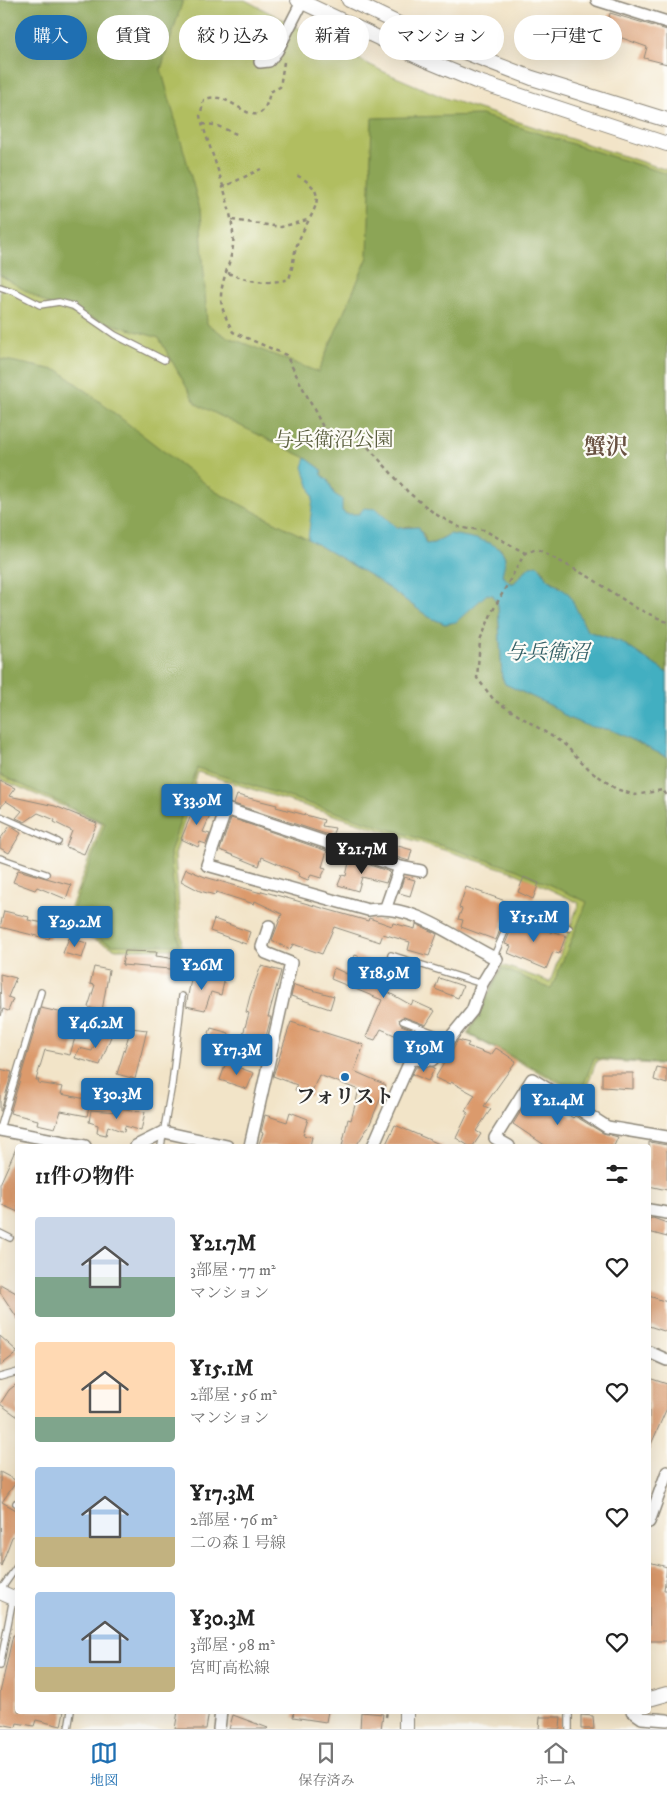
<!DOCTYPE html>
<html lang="ja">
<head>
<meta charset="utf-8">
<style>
  :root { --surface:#fff; --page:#f2f2f2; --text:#222; --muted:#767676; --line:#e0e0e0; --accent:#1f6fb2 }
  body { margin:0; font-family:"IM FELL DW Pica","Noto Serif JP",serif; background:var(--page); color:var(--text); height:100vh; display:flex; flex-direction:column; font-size:19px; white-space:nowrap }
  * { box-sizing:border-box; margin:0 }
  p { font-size:16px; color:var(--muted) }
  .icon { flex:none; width:28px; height:28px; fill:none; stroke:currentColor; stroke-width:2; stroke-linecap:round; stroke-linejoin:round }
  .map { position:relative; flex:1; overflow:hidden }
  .sheet { position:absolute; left:15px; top:1144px; width:636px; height:570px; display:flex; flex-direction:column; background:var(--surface); border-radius:5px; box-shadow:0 5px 20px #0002 }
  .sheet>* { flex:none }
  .guide { position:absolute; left:15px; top:15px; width:638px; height:45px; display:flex; gap:10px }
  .price { position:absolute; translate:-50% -42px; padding:0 11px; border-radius:5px; background:var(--accent); color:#fff; font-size:16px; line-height:32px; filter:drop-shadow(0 1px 2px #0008) }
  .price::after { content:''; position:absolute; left:50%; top:30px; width:15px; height:11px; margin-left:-8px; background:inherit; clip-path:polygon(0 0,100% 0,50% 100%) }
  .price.active { background:#222; color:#fff }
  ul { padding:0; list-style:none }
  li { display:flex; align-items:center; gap:15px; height:125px; padding:0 20px }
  li span { display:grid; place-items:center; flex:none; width:140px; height:100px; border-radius:5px; color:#555 }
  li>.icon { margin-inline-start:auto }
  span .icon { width:60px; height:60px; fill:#fffc; stroke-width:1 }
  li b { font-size:21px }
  h2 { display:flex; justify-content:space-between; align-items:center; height:60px; padding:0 20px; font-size:21px }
  .chip { padding:0 18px; border-radius:22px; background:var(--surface); box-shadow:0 5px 20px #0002; font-size:18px; line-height:45px }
  .chip.active { background:var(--accent); color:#fff }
  .menu { display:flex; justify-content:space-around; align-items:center; height:70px; border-top:1px solid var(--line); background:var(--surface); font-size:14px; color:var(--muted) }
  .menu a { display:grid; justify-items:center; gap:2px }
  .menu .active { color:var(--accent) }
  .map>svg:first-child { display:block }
  .green { fill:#b1be60; stroke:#6e7446 }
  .forest { fill:#8ca556; stroke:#5c6840 }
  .water { fill:#42afc1; stroke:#366d76 }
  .building { fill:#db9a6c }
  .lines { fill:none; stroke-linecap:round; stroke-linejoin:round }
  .service-casing { stroke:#8e887a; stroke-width:8 }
  .minor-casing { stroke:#8e887a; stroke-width:14 }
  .tertiary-casing { stroke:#8e887a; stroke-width:16 }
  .path { stroke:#8e887a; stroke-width:2.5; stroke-dasharray:4 4; stroke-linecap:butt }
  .service { stroke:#fff; stroke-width:5.5 }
  .minor { stroke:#fff; stroke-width:11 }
  .tertiary { stroke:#fff; stroke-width:14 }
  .poi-dot { fill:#1f6fb2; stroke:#fdfcf7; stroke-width:2 }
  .labels { text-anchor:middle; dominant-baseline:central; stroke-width:4.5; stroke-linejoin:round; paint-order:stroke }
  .park-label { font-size:20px; fill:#5a5e3e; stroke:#fdfcf7 }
  .poi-label { font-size:20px; font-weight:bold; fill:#2b2b2b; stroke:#fdfcf7 }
  .water-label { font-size:21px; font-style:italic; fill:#346067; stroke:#fdfcf7 }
  .quarter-label { font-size:22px; font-weight:bold; fill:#695242; stroke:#fdfcf7 }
</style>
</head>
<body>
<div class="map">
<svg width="667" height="1729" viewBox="0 0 667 1729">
  <rect width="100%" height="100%" fill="#fdfcf7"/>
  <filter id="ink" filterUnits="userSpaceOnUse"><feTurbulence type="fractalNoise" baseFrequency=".02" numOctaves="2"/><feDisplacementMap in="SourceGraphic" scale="10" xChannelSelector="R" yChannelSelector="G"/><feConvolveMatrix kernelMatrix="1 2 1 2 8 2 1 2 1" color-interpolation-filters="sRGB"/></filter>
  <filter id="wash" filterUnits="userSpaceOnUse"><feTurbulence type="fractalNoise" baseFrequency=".0096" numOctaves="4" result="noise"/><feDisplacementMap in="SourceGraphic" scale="20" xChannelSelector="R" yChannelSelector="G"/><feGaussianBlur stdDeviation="1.12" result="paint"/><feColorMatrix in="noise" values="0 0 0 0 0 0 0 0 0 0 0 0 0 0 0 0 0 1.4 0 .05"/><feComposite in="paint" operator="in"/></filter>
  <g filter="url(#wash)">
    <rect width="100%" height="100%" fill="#f2e4c8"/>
    <polygon class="green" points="0,0 245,0 382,71 445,98 667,170 667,1065 597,1060 583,1096 467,1034 502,965 550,982 579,903 513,872 198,772 175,855 182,949 116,949 64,926 102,823 0,779"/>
    <g class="forest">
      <polygon points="0,0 183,0 161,69 200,209 207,324 225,336 318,372 368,257 372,118 481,115 667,174 667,673 621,642 587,631 560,586 548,579 542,568 530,566 514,583 510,583 502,575 505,557 501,549 450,534 434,543 426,544 424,534 410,526 397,528 389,522 346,514 342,511 328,480 322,475 321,469 306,458 196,404 159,338 51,306 0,275"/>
      <polygon points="0,359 60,371 216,492 308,539 373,577 429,617 445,624 451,623 487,594 493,595 498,605 502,677 505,684 552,706 568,718 588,726 611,730 667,757 667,1064 594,1058 581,1092 469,1034 502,968 551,989 587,902 515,869 197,768 170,853 179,945 113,945 67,925 105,823 0,775"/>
    </g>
    <path class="water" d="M306 458 321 469 322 475 328 480 334 494 342 499V511L346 514H359L364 508 376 509 397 528 419 527 426 544 434 543 450 534C464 537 503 540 505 559 505 564 503 570 502 575L510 583H514L530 566 538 565 548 579 569 594 587 631 621 642 667 673V757L611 730 588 726 568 718 552 706 505 684 502 677 498 605 493 595 487 594 456 622 445 624 429 617 373 577 308 539 313 498 303 467Z"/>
    <g id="blocks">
      <g class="building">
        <polygon points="610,13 667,30 667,64 644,58 647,47 608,33 610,24 608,22"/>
        <polygon points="0,781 15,788 9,796 55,806 97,823 84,854 66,847 72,831 54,822 55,820 38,813 25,822 16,818 22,811 6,801 0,808"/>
        <polygon points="237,795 277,805 276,807 324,820 322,826 335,828 332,836 234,804"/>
        <polygon points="192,802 212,811 203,832 210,834 206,844 200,842 198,847 181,839 192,813 189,812"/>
        <polygon points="231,818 327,851 322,867 326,868 321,878 311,875 308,880 298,876 299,873 262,857 259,866 220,850"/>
        <polygon points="10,826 21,833 9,853 0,848 0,839"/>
        <polygon points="357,834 412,850 409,861 354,844"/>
        <polygon points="350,858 390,872 386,883 362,877 358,891 338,885 342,875 346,876"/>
        <polygon points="186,869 205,877 261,893 262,891 368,921 369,918 392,926 393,923 415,929 416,924 437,934 429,956 408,950 410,942 383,934 380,942 334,927 322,954 293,944 290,950 272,940 282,914 255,901 254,904 216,892 215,895 200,891 181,881"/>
        <polygon points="18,870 71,885 66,899 37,887 35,890 13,882"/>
        <polygon points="404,877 415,880 410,896 399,893"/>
        <polygon points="524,877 539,883 533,899 518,892"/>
        <polygon points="466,887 511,903 496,940 461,927 463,920 458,919 462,909 459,908"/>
        <polygon points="4,911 29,917 28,920 54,925 49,939 0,927"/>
        <polygon points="517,916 552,933 553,931 566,936 559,954 553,952 546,969 508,953 511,946 505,944"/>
        <polygon points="214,919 250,932 246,944 210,931"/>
        <polygon points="69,938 87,943 82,958 63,953"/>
        <polygon points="125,951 157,952 156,956 183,960 182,970 122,965"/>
        <polygon points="355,955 402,971 386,991 411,1005 413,1001 435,1011 426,1025 404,1017 399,1019 401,1025 424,1034 417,1045 381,1029 375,1040 366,1037 382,1000 331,979 334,968 347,974"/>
        <polygon points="261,966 281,971 268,1017 271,1017 262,1052 240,1045 249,1013 246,1012 250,996"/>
        <polygon points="94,967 109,970 102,1011 88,1007 95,985 90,984"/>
        <polygon points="0,974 16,978 8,997 13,999 8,1011 3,1009 1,1016"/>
        <polygon points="192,974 224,982 221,995 211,992 205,1010 186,1006"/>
        <polygon points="439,978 463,986 458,998 435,989"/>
        <polygon points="294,985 334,996 330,1009 291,996"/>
        <polygon points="41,1008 81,1017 70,1055 45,1050 36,1080 39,1080 38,1083 63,1087 61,1094 91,1100 87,1116 61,1111 55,1128 37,1124 38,1120 10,1113"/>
        <polygon points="291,1022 364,1045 354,1071 386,1085 369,1126 356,1146 342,1146 348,1119 351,1120 359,1090 319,1075 310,1096 295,1090 297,1085 273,1076"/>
        <polygon points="131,1028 147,1030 135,1079 117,1074"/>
        <polygon points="211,1028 229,1033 225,1044 207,1038"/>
        <polygon points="101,1029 113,1031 100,1065 75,1058 79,1048 92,1051"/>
        <polygon points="458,1040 469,1043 467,1046 491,1055 496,1048 516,1061 484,1106 491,1109 476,1131 481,1134 473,1146 469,1146 456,1138 468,1113 465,1111 475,1095 451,1082 450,1084 435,1078"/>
        <polygon points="226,1063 254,1073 247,1089 220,1080"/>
        <polygon points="416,1067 432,1067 435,1068 428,1081 412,1074"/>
        <polygon points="657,1067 667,1069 667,1084 654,1080"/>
        <polygon points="0,1069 12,1072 1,1111 0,1111"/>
        <polygon points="602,1073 633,1073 633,1089 602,1087"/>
        <polygon points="534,1090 573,1118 575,1116 603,1133 618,1137 614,1146 546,1146 513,1124"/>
        <polygon points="118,1108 145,1112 141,1131 125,1126 124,1132 108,1126 106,1135 97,1133 98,1125 89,1122 91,1110 117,1112"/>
        <polygon points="290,1112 308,1119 303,1135 312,1137 310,1146 258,1146 263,1133 261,1132 265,1115 287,1122"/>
        <polygon points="395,1125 444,1146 385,1146"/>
        <polygon points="649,1142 667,1145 667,1190 649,1186"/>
        <polygon points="18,1144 18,1212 0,1204 0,1184"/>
        <polygon points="653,1218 667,1223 667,1237 649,1232 649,1219"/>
        <polygon points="0,1284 18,1294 18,1319 0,1292"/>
        <polygon points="649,1296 667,1302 667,1332 649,1326"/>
        <polygon points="0,1336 18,1352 0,1366"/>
        <polygon points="649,1378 667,1384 667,1408 649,1449"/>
        <polygon points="18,1383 18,1417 0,1404 9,1390"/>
        <polygon points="0,1472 17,1481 2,1502 18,1511 18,1533 12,1537 1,1566"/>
        <polygon points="649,1562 667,1567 664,1590 667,1590 667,1641 649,1641"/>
        <polygon points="13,1635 18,1636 18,1711 64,1711 61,1726 36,1720 34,1726 17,1723 16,1727 0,1724 0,1693"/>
        <polygon points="178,1711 209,1711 206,1729 175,1729"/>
        <polygon points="294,1711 328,1711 326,1722 293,1717"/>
        <polygon points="361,1712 383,1714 381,1729 360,1729"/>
        <polygon points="233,1715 268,1728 267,1729 229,1729"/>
        <polygon points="581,1715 593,1716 594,1729 581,1729"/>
        <polygon points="540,1717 561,1717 560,1729 539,1729"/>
      </g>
    </g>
  </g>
  <g filter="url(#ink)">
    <use href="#blocks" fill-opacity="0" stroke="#8e887a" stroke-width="1"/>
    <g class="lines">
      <defs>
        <g id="service">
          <polyline points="0,287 15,292 40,305 59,302 73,306 115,335 164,360"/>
          <polyline points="0,816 58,842"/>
          <polyline points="0,858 46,874"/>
          <polyline points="391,955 482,984"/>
          <polyline points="493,958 516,907 569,928"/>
          <polyline points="403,1021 450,1039"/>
          <polyline points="0,1129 41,992"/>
          <polyline points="161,1146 172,1084 182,996"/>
          <polyline points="0,1233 10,1238"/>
          <polyline points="0,1377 18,1372"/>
          <polyline points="16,1503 18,1504"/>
          <polyline points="0,1591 18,1565"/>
          <polyline points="0,1666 13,1598"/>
          <polyline points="68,1729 71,1711"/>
          <polyline points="569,1729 569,1711"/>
        </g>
        <g id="minor">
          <polyline points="597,0 667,22"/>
          <polyline points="260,62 269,61 277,51 303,0"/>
          <polyline points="211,802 226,809"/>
          <polyline points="400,867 421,871"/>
          <polyline points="0,1130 85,1146"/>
          <polyline points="136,1146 164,1132 227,1146"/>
          <polyline points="250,1146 291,963 266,953 262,947 269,926"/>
          <path d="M373 1146 411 1059 432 1060 472 1011 482 984 497 959C458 941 414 902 368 910L207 865 226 809 400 867 386 907"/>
          <polyline points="509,1146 495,1138 532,1079 607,1127 667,1137"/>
          <polyline points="649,1210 667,1213"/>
          <polyline points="649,1352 667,1360"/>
          <polyline points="649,1522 667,1472"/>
          <polyline points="632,1711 642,1718 667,1720"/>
          <polyline points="219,1729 221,1711"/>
        </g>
        <g id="tertiary">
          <polyline points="298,0 423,59 476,81 667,144"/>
          <polyline points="349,0 428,38 532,78 667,120"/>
          <polyline points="0,1592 18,1600"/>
          <polyline points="649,1699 667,1694"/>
          <polyline points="406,1729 406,1711"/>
        </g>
      </defs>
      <use href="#service" class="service-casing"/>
      <use href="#minor" class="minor-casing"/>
      <use href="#tertiary" class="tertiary-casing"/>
      <g class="path">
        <path d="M284 62 280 87 270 92C259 145 233 85 204 100L200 116C211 154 229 193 233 233 236 257 220 277 221 300 222 311 228 322 233 332L286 355 324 429 360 438 408 492 435 514 461 528 484 530 525 553"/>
        <polyline points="202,124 215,125 239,135"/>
        <polyline points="222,188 261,169"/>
        <polyline points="232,220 281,227 307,220"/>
        <path d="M228 273C248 281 267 285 289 279 293 268 293 256 297 245 308 213 337 194 294 174"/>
        <polyline points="667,622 636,608 591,578 537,549 525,553 492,612 480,641 477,678 494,700 564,744 590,770 616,789 635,795 663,790 667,796"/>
        <polyline points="386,1717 387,1711"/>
      </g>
      <use href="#service" class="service"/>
      <use href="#minor" class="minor"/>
      <use href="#tertiary" class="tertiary"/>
    </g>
  </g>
  <circle class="poi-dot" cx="345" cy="1077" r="5"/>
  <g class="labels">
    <g class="park-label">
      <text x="334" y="440">与兵衛沼公園</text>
    </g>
    <g class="poi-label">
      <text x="345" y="1097">フォリスト</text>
    </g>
    <g class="water-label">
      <text x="547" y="653">与兵衛沼</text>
    </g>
    <g class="quarter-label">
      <text x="606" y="447">蟹沢</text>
    </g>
  </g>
</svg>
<b class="price" style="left:197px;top:826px">¥33.9M</b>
<b class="price active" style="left:362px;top:875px">¥21.7M</b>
<b class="price" style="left:534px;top:943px">¥15.1M</b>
<b class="price" style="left:75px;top:948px">¥29.2M</b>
<b class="price" style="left:202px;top:991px">¥26M</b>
<b class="price" style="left:384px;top:999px">¥18.9M</b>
<b class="price" style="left:96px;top:1049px">¥46.2M</b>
<b class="price" style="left:424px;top:1073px">¥19M</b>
<b class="price" style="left:237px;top:1076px">¥17.3M</b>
<b class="price" style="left:117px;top:1120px">¥30.3M</b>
<b class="price" style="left:558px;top:1126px">¥21.4M</b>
<div class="guide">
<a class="chip active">購入</a>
<a class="chip">賃貸</a>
<a class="chip">絞り込み</a>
<a class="chip">新着</a>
<a class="chip">マンション</a>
<a class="chip">一戸建て</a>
</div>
<section class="sheet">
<h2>11件の物件<svg class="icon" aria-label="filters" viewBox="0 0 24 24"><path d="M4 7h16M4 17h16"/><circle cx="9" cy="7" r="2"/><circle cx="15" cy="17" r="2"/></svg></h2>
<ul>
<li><span style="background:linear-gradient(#c9d6e8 60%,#7fa58c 0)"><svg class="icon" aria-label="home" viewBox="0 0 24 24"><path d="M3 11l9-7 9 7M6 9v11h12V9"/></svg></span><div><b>¥21.7M</b><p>3部屋 · 77 m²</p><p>マンション</p></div><svg class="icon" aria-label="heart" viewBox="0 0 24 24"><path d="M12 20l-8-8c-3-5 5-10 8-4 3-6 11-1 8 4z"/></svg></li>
<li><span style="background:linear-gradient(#ffd9b3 75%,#7fa58c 0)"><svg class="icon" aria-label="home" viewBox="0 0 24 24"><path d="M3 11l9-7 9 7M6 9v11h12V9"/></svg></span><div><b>¥15.1M</b><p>2部屋 · 56 m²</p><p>マンション</p></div><svg class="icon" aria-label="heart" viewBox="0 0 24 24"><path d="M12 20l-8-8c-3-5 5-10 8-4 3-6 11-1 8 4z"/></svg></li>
<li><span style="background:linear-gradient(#a9c7e8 70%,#c2b280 0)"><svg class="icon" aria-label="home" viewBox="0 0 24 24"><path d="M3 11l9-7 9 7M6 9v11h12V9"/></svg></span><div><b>¥17.3M</b><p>2部屋 · 76 m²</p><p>二の森１号線</p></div><svg class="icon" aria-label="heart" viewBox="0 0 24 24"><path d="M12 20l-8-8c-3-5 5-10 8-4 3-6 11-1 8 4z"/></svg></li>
<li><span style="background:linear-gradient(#a9c7e8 75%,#c2b280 0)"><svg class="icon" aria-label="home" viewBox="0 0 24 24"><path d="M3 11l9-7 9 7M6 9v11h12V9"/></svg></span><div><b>¥30.3M</b><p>3部屋 · 98 m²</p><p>宮町高松線</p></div><svg class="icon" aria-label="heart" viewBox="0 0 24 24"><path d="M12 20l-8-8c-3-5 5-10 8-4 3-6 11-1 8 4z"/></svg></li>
</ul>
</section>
</div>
<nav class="menu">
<a class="active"><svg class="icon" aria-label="map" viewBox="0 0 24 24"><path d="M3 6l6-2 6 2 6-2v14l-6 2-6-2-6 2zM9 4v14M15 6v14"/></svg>地図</a>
<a><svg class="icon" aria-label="saved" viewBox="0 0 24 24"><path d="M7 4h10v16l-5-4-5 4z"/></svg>保存済み</a>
<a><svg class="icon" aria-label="home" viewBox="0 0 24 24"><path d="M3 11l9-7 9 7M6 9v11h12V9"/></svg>ホーム</a>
</nav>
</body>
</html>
